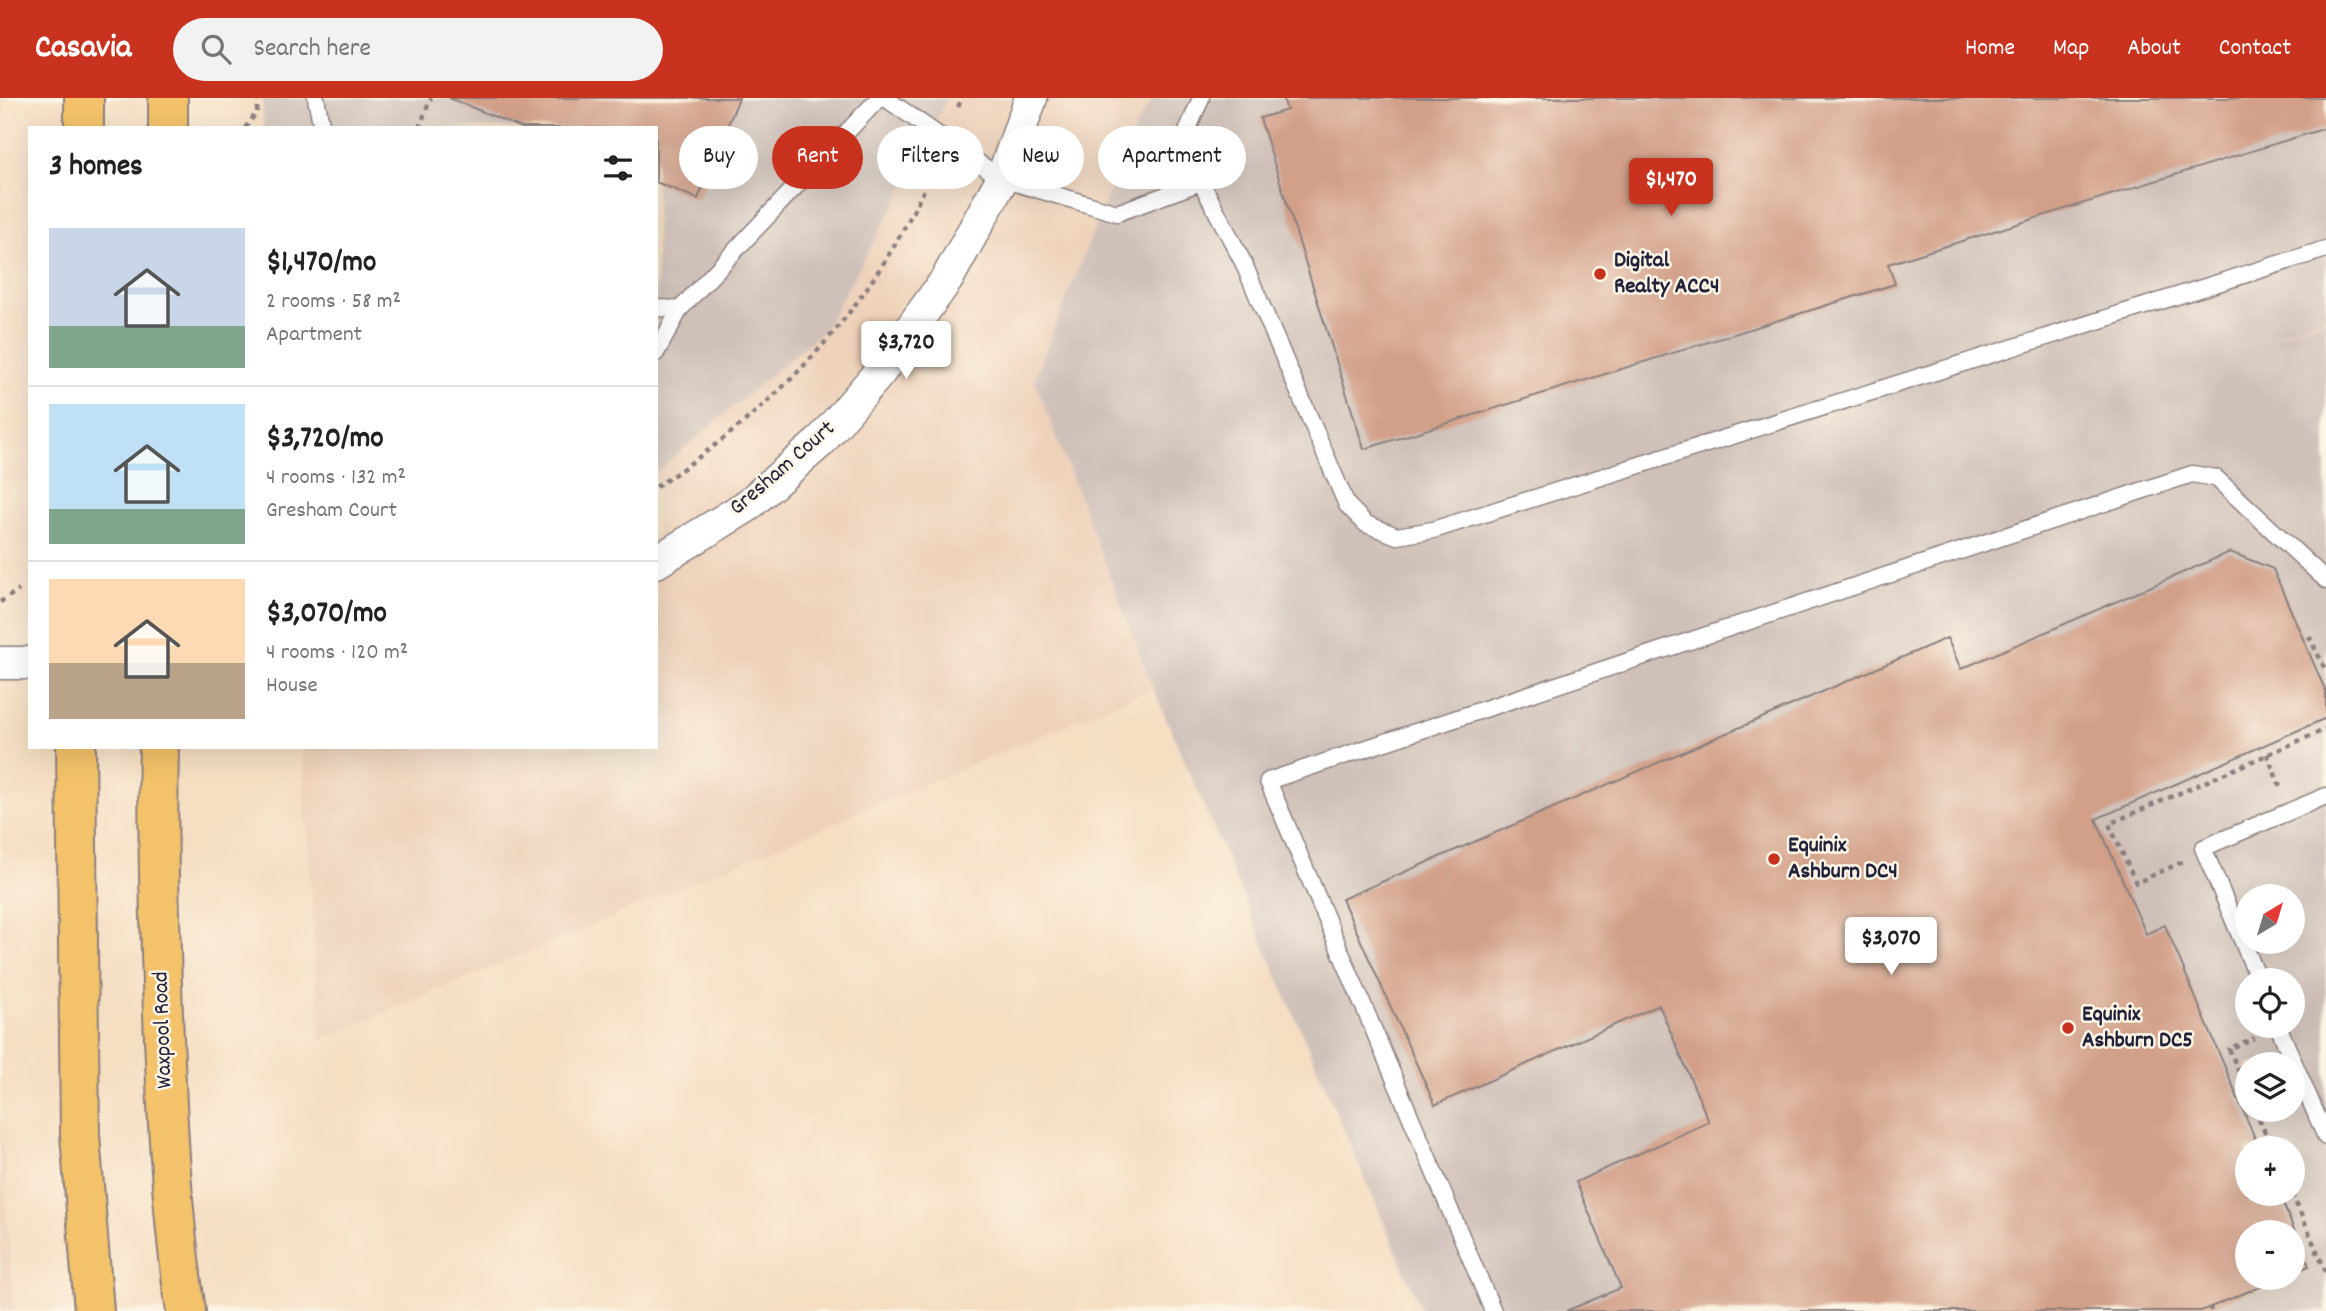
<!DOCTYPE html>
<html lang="en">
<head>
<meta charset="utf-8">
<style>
  :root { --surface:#fff; --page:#f2f2f2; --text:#222; --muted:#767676; --line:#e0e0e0; --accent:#c8321e }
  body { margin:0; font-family:Dekko,sans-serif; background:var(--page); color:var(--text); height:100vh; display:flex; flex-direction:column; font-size:26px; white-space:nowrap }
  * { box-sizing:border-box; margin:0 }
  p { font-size:23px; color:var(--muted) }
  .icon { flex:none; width:38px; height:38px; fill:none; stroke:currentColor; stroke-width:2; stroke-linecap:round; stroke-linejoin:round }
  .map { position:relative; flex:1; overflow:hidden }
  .panel { position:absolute; left:28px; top:28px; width:630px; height:623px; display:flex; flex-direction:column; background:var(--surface); border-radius:0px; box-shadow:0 7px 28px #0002 }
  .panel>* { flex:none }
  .hud { position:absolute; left:679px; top:28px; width:665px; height:63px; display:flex; gap:14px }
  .needle { width:46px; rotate:38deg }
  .tools { position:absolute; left:2235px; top:786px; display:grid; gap:14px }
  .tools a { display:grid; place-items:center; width:70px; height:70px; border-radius:50%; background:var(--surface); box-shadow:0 7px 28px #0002; font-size:35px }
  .price { position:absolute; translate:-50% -60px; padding:0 16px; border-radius:7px; background:#fff; color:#222; font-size:23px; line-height:46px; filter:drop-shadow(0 2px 4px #0008) }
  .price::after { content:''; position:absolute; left:50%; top:42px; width:21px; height:16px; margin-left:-10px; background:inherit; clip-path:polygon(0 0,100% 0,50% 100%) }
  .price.selected { background:var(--accent); color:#fff }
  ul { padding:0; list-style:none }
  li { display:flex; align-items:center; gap:21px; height:175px; padding:0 21px }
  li+li { border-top:2px solid var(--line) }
  li span { display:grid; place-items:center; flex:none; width:196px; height:140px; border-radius:0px; color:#555 }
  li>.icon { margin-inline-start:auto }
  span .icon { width:84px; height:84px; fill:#fffc; stroke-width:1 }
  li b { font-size:30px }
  h2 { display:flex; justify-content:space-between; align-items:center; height:84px; padding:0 21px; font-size:30px }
  .chip { padding:0 24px; border-radius:32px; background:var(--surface); box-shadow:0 7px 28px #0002; font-size:24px; line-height:63px }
  .chip.selected { background:var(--accent); color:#fff }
  header { display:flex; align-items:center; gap:42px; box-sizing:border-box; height:98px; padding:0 35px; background:var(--accent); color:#fff }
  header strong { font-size:33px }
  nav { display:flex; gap:38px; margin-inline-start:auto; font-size:24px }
  .search { width:490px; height:63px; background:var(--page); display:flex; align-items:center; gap:18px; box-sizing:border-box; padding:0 24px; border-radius:38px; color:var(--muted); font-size:26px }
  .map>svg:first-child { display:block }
  .built { fill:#eed1ba; fill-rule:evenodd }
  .industrial { fill:#cfc1ba; fill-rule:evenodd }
  .building { fill:#d29f88 }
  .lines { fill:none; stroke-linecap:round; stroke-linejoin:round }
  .service-casing { stroke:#8c807e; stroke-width:19 }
  .minor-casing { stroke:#8c807e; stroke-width:35 }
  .primary-casing { stroke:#8c807e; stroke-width:42 }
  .path { stroke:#8c807e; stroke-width:4.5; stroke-dasharray:5 5; stroke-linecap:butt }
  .service { stroke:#fff; stroke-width:16 }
  .minor { stroke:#fff; stroke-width:32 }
  .primary { stroke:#f3c26a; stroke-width:38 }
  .poi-dot { fill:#c8321e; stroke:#fcf5e5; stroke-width:2.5 }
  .labels { text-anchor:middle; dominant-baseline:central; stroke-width:5; stroke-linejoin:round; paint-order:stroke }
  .poi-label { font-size:23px; font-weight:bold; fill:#22223b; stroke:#fcf5e5; text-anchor:start }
  .street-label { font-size:23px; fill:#22223b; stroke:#fcf5e5 }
</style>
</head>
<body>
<header>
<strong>Casavia</strong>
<div class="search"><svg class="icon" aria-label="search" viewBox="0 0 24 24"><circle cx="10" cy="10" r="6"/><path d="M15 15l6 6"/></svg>Search here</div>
<nav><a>Home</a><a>Map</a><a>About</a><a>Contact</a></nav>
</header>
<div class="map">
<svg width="2326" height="1213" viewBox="0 0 2326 1213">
  <rect width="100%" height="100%" fill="#fcf5e5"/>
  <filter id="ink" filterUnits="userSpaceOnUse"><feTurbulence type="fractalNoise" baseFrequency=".0143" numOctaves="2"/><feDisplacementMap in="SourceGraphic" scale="14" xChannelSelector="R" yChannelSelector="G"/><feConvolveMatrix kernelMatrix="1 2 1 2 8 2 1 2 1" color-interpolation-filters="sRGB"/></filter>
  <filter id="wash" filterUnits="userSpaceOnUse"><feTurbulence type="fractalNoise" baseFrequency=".00686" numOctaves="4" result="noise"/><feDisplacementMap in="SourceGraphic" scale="28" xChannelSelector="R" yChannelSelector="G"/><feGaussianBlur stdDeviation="1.57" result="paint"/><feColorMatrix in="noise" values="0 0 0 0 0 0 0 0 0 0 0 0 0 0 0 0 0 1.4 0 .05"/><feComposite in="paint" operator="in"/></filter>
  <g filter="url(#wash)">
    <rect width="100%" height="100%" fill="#f5dec2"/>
    <g class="built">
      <polygon points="0,0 4,0 0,176"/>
      <path d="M262 0H2326V1213L1392 1141 1153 590 320 942 302 649H656V30H264ZM2247 798H2292V844H2247ZM2247 882H2292V928H2247ZM2247 966H2292V1012H2247ZM2247 1050H2292V1096H2247ZM2247 1134H2292V1180H2247Z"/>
      <polygon points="0,1013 14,1213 0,1213"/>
    </g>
    <g class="industrial">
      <polygon points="262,0 947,0 904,90 824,232 656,374 656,30 264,30"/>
      <path d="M1154 0H2326V219L2237 249 2326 222V1213H1422L1153 590 1034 281 1136 27ZM2247 798H2292V844H2247ZM2247 882H2292V928H2247ZM2247 966H2292V1012H2247ZM2247 1050H2292V1096H2247ZM2247 1134H2292V1180H2247Z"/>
    </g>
    <g id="blocks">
      <g class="building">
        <polygon points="449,0 739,0 698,101 656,84 656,30 522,30"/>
        <polygon points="1283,0 2326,0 2326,30 1888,166 1895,186 1364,351 1260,20 1287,12"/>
        <polygon points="2230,454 2273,471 2326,594 2326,620 2096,721 2146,836 2165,827 2259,1050 2247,1050 2247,1096 2279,1096 2309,1168 2292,1175 2292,1134 2247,1134 2247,1180 2281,1180 2201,1213 1566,1213 1621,1190 1576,1084 1709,1024 1659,907 1435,1007 1342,801 1947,540 1961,571"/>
      </g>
    </g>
  </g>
  <g filter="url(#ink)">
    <use href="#blocks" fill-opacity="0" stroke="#8c807e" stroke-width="2"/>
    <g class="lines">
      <defs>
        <g id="service">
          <polyline points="316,0 322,30"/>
          <polyline points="885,0 1002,81 1117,115 1201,84"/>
          <polyline points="1201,0 1188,31 1201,84 1243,164 1347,407 1366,426 1397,438 1433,432 2326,151"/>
          <polyline points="656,210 680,211 879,0"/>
          <polyline points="656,255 680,211"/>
          <polyline points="2259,882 2203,750 2326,698"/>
          <polyline points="2278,928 2326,1039"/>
          <polyline points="1493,1213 1268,683 2192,376 2216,380 2326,482"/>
        </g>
        <g id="minor">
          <polyline points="656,464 747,408 820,344 879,275 947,181 1002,81 1031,0"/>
          <polyline points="0,565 30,565"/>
        </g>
        <g id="primary">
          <polyline points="84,30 84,0"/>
          <polyline points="168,30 168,0"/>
          <polyline points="76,649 80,1037 94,1213"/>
          <path d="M159 649C157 738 160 827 163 916 167 1015 171 1115 186 1213"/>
        </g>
      </defs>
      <use href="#service" class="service-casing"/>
      <use href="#minor" class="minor-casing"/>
      <use href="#primary" class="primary-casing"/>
      <g class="path">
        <polyline points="958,9 962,0"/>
        <polyline points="245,30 257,14 258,0"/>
        <polyline points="419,30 431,0"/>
        <path d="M656 389C778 308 861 222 925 90"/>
        <polyline points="0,504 19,492"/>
        <polyline points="2309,538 2326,573"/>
        <polyline points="2267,656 2281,691"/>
        <polyline points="2182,764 2136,785 2109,726 2326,631"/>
        <polyline points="2247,992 2229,951 2254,940"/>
        <polyline points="2255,1012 2272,1050"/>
        <polyline points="2292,1096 2326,1174"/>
        <polyline points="2210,1209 2211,1213"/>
      </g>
      <use href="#service" class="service"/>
      <use href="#minor" class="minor"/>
      <use href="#primary" class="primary"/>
    </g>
  </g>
  <g class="poi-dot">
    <circle cx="1600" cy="176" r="7"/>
    <circle cx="1774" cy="761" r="7"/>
    <circle cx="2068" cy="930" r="7"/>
  </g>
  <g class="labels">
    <g class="poi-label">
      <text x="1614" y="163">Digital<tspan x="1614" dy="26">Realty ACC4</tspan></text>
      <text x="1788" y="748">Equinix<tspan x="1788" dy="26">Ashburn DC4</tspan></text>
      <text x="2082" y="917">Equinix<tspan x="2082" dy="26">Ashburn DC5</tspan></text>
    </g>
    <g class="street-label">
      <text transform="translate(783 371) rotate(-41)">Gresham Court</text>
      <text transform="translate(164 932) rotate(-92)">Waxpool Road</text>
    </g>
  </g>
</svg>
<div class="tools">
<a><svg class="needle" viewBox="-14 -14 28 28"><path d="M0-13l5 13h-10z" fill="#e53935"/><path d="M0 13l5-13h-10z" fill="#767676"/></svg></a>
<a><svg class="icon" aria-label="locate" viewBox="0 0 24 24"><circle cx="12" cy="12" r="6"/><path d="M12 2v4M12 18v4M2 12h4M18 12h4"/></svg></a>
<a><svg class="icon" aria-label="layers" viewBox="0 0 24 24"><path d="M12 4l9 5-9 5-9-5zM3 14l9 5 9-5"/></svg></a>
<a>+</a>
<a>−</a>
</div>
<b class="price selected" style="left:1671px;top:120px">$1,470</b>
<b class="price" style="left:906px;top:283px">$3,720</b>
<b class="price" style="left:1891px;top:879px">$3,070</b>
<div class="hud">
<a class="chip">Buy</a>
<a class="chip selected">Rent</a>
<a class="chip">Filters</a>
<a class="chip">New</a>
<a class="chip">Apartment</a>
</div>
<section class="panel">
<h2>3 homes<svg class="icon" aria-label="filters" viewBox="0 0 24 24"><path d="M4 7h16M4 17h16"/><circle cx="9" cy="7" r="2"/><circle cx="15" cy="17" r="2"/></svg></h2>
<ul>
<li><span style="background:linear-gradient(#c9d6e8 70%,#7fa58c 0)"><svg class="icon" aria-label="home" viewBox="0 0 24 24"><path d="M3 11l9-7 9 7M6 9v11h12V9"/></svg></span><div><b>$1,470/mo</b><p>2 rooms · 58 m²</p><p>Apartment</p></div></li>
<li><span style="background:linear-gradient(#bfe0f5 75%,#7fa58c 0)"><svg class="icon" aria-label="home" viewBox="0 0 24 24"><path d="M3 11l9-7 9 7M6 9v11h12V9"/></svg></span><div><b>$3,720/mo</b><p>4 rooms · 132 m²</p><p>Gresham Court</p></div></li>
<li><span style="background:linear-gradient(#ffd9b3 60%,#b9a48a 0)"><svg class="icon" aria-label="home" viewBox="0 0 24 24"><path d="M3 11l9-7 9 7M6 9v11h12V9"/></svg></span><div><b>$3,070/mo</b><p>4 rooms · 120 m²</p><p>House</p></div></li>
</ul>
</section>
</div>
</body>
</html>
